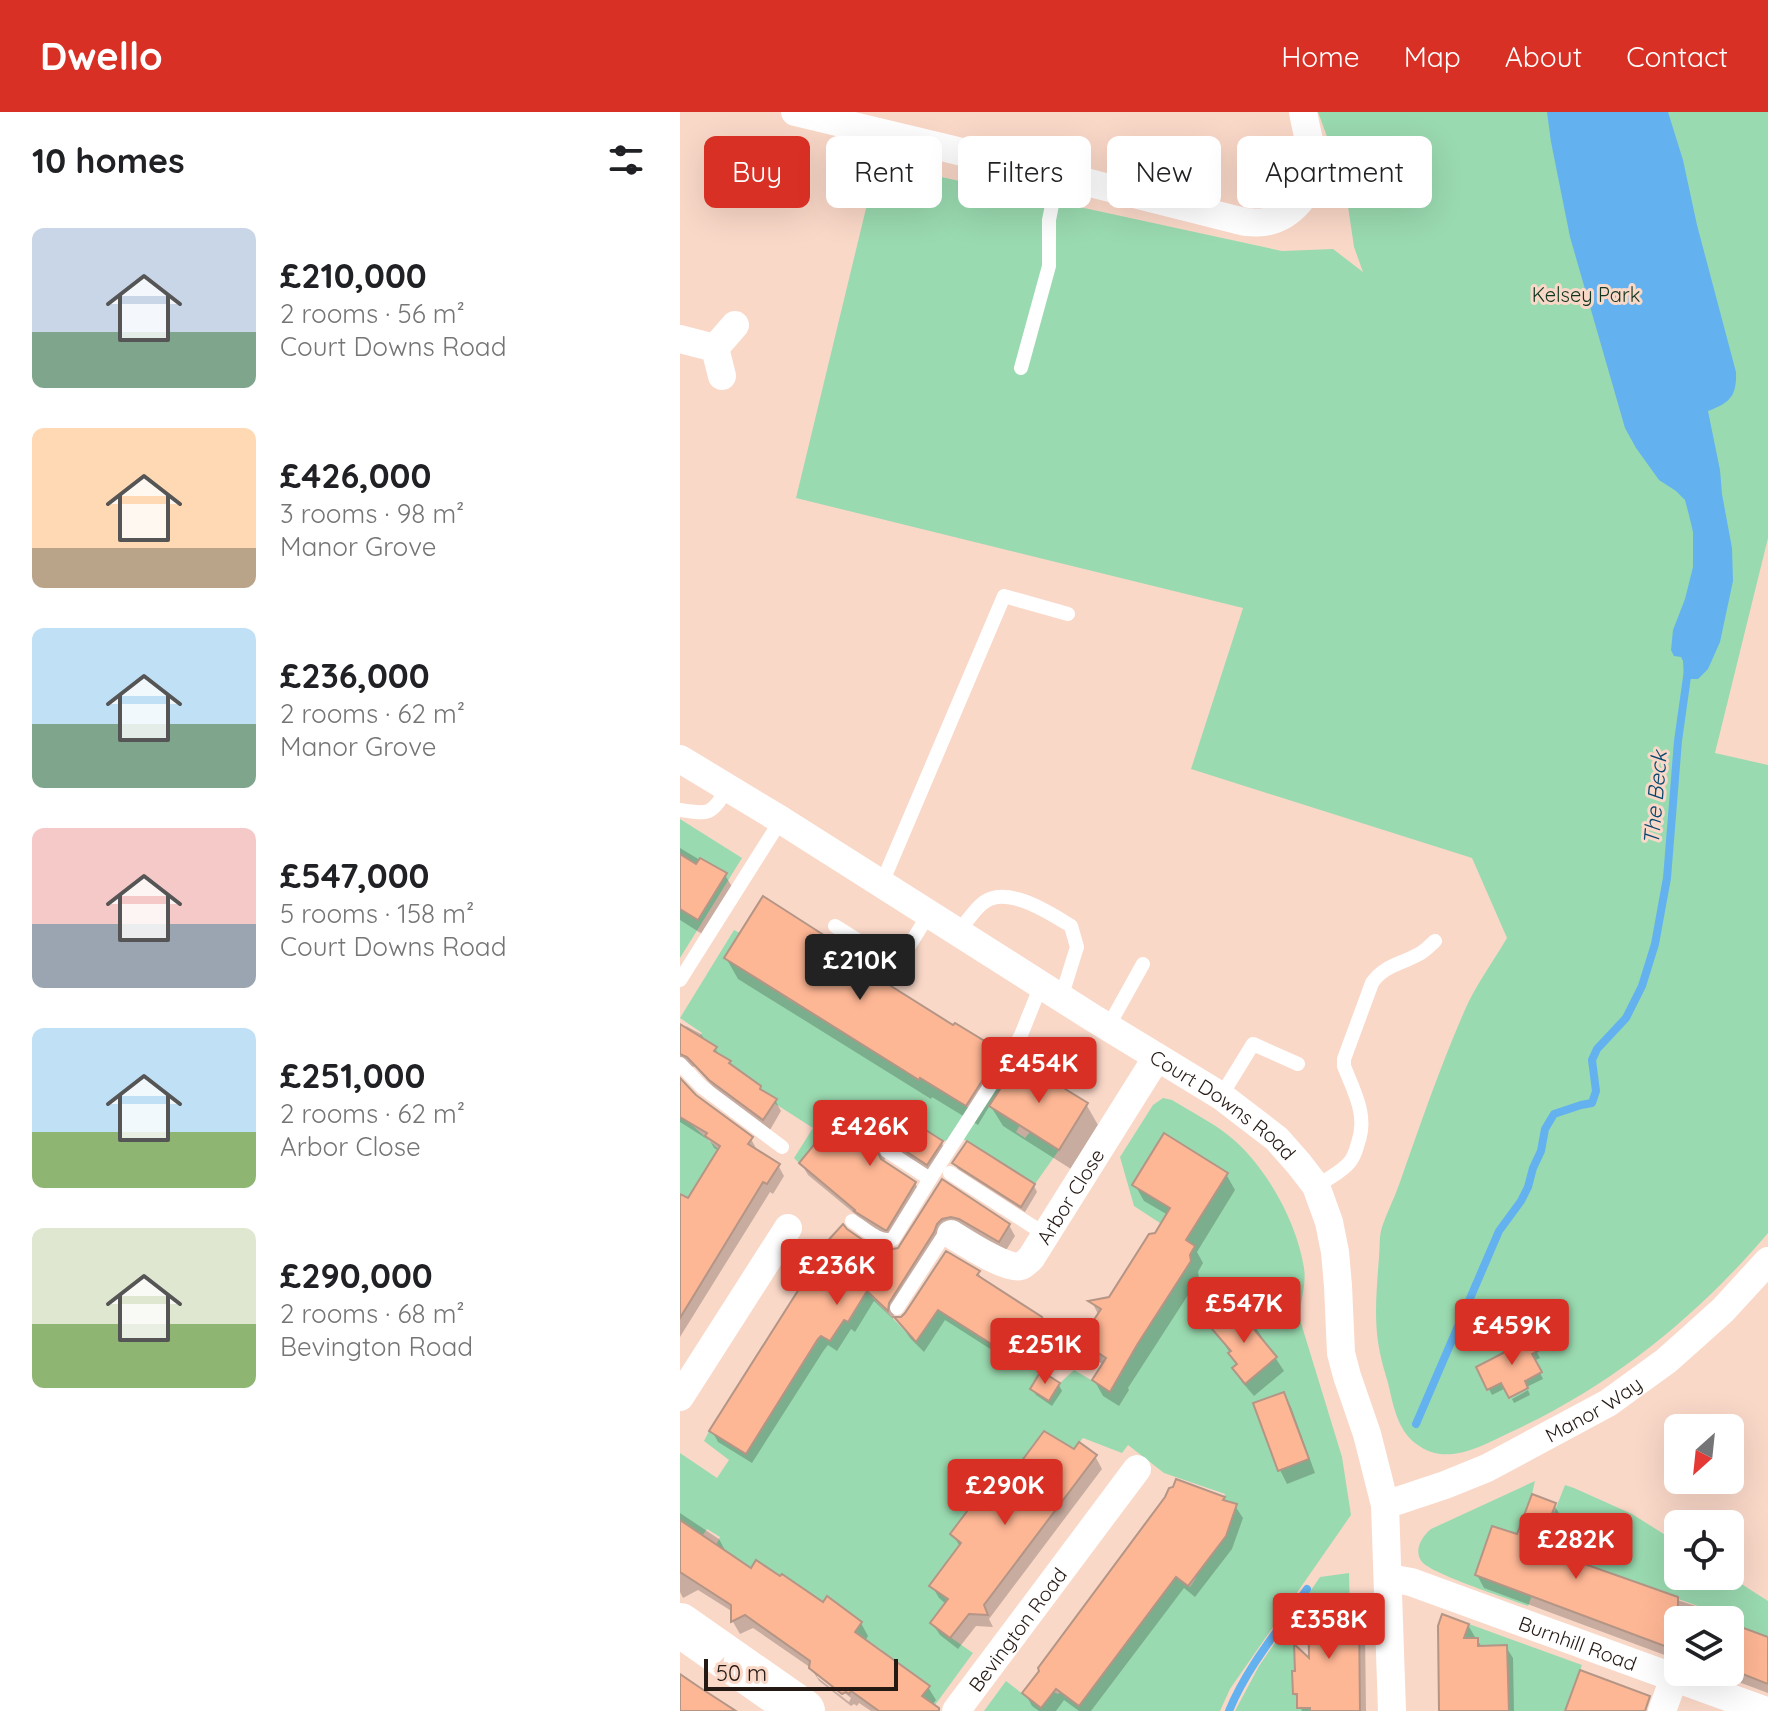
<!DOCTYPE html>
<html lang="en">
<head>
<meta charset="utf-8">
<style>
  :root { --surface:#fff; --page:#f2f2f2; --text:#202124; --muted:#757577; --accent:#d93025 }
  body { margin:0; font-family:Quicksand,sans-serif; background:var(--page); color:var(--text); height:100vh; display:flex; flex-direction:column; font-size:30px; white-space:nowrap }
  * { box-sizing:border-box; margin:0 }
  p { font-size:26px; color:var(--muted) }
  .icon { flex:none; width:44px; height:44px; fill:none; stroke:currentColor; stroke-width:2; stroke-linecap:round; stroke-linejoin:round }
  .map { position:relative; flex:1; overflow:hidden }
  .side { display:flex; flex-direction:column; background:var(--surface); width:680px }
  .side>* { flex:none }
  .guide { position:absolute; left:24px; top:24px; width:760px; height:72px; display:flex; gap:16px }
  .needle { width:52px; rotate:207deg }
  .fabs { position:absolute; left:984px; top:1302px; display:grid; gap:16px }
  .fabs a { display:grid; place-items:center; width:80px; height:80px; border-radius:12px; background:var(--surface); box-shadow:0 8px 32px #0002; font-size:40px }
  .scale { position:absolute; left:24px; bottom:20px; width:194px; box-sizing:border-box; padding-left:8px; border:4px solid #251914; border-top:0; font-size:22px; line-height:28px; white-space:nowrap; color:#251914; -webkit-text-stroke:6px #fad8c8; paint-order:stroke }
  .price { position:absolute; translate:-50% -68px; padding:0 18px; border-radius:8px; background:var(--accent); color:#fff; font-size:26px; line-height:52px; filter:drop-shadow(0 2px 4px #0008) }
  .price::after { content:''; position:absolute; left:50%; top:48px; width:24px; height:18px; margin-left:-12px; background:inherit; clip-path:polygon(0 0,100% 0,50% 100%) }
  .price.active { background:#222; color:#fff }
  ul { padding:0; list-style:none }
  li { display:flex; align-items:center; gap:24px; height:200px; padding:0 32px }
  li span { display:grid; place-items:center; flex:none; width:224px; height:160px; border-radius:12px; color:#555 }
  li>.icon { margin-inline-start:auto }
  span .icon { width:96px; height:96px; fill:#fffc; stroke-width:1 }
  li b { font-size:34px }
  h2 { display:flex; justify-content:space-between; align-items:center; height:96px; padding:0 32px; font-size:34px }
  .tag { padding:0 28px; border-radius:12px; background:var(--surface); box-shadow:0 8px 32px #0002; font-size:28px; line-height:72px }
  .tag.active { background:var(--accent); color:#fff }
  header { display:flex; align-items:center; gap:48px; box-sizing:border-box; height:112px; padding:0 40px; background:var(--accent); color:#fff }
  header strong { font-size:38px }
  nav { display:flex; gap:44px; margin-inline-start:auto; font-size:28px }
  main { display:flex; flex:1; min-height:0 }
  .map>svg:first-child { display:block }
  .green { fill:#9adab0 }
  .water { fill:#63b2ef }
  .shadow { fill:#0003; fill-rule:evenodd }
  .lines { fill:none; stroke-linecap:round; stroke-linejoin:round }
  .stream { stroke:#63b2ef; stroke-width:8 }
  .building { fill:#feb795; stroke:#b49586; stroke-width:2 }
  .service { stroke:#fff; stroke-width:14 }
  .minor { stroke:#fff; stroke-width:28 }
  .primary { stroke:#fff; stroke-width:44 }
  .labels { text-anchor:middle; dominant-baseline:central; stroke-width:6; stroke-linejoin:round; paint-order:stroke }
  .park-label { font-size:20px; fill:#0f3620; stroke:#fad8c8 }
  .street-label { font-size:20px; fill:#251914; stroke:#fad8c8 }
  .water-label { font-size:22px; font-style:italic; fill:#094870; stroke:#fad8c8 }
</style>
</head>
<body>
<header>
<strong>Dwello</strong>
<nav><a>Home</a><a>Map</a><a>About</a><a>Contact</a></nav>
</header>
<main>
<section class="side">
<h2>10 homes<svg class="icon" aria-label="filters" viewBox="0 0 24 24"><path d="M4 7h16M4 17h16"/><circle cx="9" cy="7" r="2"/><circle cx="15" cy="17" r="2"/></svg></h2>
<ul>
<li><span style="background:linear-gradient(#c9d6e8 65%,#7fa58c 0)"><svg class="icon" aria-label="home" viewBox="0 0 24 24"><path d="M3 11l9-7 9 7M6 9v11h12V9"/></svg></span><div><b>£210,000</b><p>2 rooms · 56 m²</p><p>Court Downs Road</p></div></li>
<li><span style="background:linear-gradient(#ffd9b3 75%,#b9a48a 0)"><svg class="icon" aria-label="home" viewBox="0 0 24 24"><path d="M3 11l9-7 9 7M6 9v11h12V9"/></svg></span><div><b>£426,000</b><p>3 rooms · 98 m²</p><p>Manor Grove</p></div></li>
<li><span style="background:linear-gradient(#bfe0f5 60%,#7fa58c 0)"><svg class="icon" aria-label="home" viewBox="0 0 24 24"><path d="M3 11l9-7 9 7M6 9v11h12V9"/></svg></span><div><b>£236,000</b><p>2 rooms · 62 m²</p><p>Manor Grove</p></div></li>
<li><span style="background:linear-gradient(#f6c9c9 60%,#9aa5b1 0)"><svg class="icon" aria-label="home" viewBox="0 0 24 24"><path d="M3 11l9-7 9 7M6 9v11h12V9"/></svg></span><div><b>£547,000</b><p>5 rooms · 158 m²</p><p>Court Downs Road</p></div></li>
<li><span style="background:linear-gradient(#bfe0f5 65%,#8fb573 0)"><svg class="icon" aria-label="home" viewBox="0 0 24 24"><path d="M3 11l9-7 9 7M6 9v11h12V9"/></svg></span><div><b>£251,000</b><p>2 rooms · 62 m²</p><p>Arbor Close</p></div></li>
<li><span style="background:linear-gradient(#dfe7d0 60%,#8fb573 0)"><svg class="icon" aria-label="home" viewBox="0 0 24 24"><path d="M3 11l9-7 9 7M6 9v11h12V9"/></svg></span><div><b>£290,000</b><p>2 rooms · 68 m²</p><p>Bevington Road</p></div></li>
</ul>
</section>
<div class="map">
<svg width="1088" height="1599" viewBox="0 0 1088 1599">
  <rect width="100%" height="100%" fill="#fad8c8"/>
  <g class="green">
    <path d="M638 0H1088V426L1035 641 1088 653V1121C1017 1205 931 1274 831 1320 801 1334 766 1356 735 1331 717 1317 713 1292 708 1271 704 1258 700 1244 698 1230 694 1202 697 1173 699 1145 700 1136 699 1124 702 1115 707 1100 715 1085 720 1070 740 1013 760 955 784 900 795 874 813 850 827 826L792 746 511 657 563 496 116 386 197 51 602 139 653 137 683 160 674 135 665 74Z"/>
    <polygon points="0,707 62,746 0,846 0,797 19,807 46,761 21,746 16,752 0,742"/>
    <polygon points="127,812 145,825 106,886 289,996 269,1028 264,1029 222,1003 210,1022 170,1034 159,1029 146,1019 119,1051 114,1046 133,1016 94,991 96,986 80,977 81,974 49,951 50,949 34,939 36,935 20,924 22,921 0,906 54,818 60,821 44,846 88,874"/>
    <polygon points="335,946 341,950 312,996 340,1013 336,1020 345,1026 350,1020 379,1038 355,1072 283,1027"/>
    <path d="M483 986 492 988C513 1001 536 1012 554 1028 588 1058 617 1111 624 1156 627 1175 618 1192 621 1211L662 1345 671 1403 550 1577 540 1599H304L326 1569 361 1596 374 1580 378 1582 496 1465 510 1475 516 1466 503 1456 557 1392 543 1388 545 1382 484 1361 448 1333 442 1341 403 1326 394 1337 363 1319 330 1366 318 1358 282 1431 250 1474 268 1488 291 1500 284 1509 263 1494 250 1511 293 1541 255 1593 242 1584 250 1573 220 1552 215 1559 197 1546 202 1538 190 1530 182 1540 133 1504 102 1462 93 1474 71 1456 36 1433 40 1425 27 1417 20 1427 0 1408V1341L37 1366 49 1348 24 1329 29 1319 66 1341 141 1224 151 1229 164 1208 169 1210 184 1184 161 1154 236 1230 258 1197 293 1220 299 1219 335 1247 342 1246 360 1257 361 1259 350 1277 368 1289 380 1271 394 1258 430 1279 442 1261 436 1256 450 1245 457 1234 455 1227 473 1200 478 1202 485 1191 483 1185 511 1149 510 1143 515 1134 454 1094 440 1045 473 993Z"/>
    <polygon points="0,1002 61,1058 22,1063 14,1077 24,1083 18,1092 4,1084 0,1089"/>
    <path d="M855 1369 852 1382 868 1411H870L885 1373 894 1376 952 1402 998 1431V1464H1049L1088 1489V1525L1078 1521 1074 1530 1055 1523 1058 1514 1050 1511V1508H1043L1044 1503 1032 1499 1028 1508H1014L1018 1494 987 1483 881 1461 886 1446 869 1439 848 1494C829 1487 752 1462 742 1450 733 1439 742 1424 751 1417Z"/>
    <polygon points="669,1461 670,1501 661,1501 661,1490 629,1490 629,1525 614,1526 615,1548 670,1558 612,1559 613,1582 629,1582 630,1599 555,1599 579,1554 640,1465"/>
    <polygon points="789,1512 902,1553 885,1599 829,1599 827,1533 799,1534 798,1526 785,1526"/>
  </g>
  <path class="water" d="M867 0H988L1003 48 1017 113 1056 260C1057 285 1049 291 1028 299L1040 358 1042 382 1052 436 1053 469 1040 530 1028 557 1018 567H1004L1003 549 1001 545 994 544 991 538 993 518 1005 487 1013 455V420L1009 403 1005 388 996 379 979 368 956 336 945 316 890 125 871 30Z"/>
  <g class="shadow">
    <polygon points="0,736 45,763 57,783 30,827 0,808"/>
    <polygon points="46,846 205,865 211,876 319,941 332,962 406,992 418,1013 391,1057 323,1014 310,993 298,1013 252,985 251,987 58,867"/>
    <polygon points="6,914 21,922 26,930 35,936 40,945 49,950 53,956 80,975 83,981 95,988 101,999 90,1018 37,979 15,955 4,953 0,956 0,924"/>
    <polygon points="0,969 13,983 71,1027 77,1038 76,1040 98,1053 104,1064 93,1082 90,1080 0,1225 0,1129 39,1039 34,1036 30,1029 0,1010"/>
    <polygon points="211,1024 261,1030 269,1043 255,1064 205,1046 204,1051 235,1071 242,1084 214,1130 180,1106 128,1063 121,1051 168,1040"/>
    <polygon points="274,1051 354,1074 357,1080 345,1100 278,1057"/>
    <polygon points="546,1062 555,1078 517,1140 523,1151 518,1160 519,1166 448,1276 449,1278 439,1294 423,1284 414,1268 424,1253 412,1245 403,1229 419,1204 412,1190 430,1186 488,1103 464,1089 455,1073"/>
    <polygon points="263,1070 329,1113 335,1124 325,1140 278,1115 214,1201 213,1207 194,1189 175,1220 171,1217 157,1239 148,1233 144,1238 72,1351 38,1330 32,1319 193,1137 207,1140 219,1137"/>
    <polygon points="298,1160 304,1171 381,1224 387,1235 379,1249 343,1258 265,1208 244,1240 230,1226 217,1207"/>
    <polygon points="574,1213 604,1259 574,1284 562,1270 555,1257 558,1254 535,1217"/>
    <polygon points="848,1224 860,1246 854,1249 863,1267 830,1283 826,1276 812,1283 798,1256 830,1240"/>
    <polygon points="379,1273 382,1279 372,1294 356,1283 352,1277"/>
    <polygon points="848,1278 850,1283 834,1291 832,1287"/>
    <polygon points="604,1282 611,1295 635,1361 607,1372 600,1358"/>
    <polygon points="395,1339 415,1344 422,1357 309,1507 313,1515 296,1514 278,1537 260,1523 252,1511 266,1492 259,1486 252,1474 280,1435 273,1422 330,1369"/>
    <polygon points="543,1387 546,1390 555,1394 563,1406 552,1437 515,1485 504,1476 411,1599 399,1599 384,1588 376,1599 359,1599 352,1594 345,1581"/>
    <polygon points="874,1393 882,1406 869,1441 973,1480 1037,1501 1045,1508 998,1508 998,1548 804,1476 797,1463"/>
    <path d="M0 1401 39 1427 46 1440 72 1458 181 1511 188 1524 185 1529 248 1575 256 1588 250 1596 251 1599H191L179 1591 177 1594 174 1592 171 1594 139 1569 131 1556 73 1516 60 1522 53 1510V1500L18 1478 3 1486 0 1480ZM137 1559 171 1586 169 1590 137 1565Z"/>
    <polygon points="660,1492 667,1503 676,1503 685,1518 686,1599 622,1599 615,1582"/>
    <polygon points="788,1513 795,1525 794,1528 797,1528 802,1535 826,1535 833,1546 834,1599 761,1599 760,1514"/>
    <polygon points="1050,1513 1088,1527 1088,1581 1032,1560 1050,1560"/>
  </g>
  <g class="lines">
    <g class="stream">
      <polyline points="736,1312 819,1119 841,1089 848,1075 853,1056 861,1039 865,1017 874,1002 901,993 912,991 916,979 912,948 917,937 946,906 962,874 975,832 987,766 998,629 1008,558"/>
      <path d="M549 1599C567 1555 600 1516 627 1477"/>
    </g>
  </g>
  <g class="building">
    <polygon points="0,742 16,752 20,746 47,761 18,808 0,797"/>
    <polygon points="83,784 206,863 203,869 273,913 275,911 321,939 286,994 240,966 239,968 44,846"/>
    <polygon points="0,912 37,935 34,939 51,949 49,951 81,974 80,977 97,987 83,1008 29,968 7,945 0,942"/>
    <polygon points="338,950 341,950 408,991 379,1038 309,994"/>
    <polygon points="0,966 16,983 73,1025 68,1032 100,1052 87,1072 83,1070 0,1206 0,1082 8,1086 40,1034 25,1024 27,1021 0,1005"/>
    <polygon points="222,1003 263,1029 247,1053 212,1030 203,1030 199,1033 197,1039 201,1047 236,1070 207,1118 205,1118 174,1099 175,1098 119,1051 146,1018 168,1037 187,1007 210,1022"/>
    <polygon points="484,1021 548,1061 506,1128 515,1134 510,1143 511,1149 457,1233 430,1280 412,1268 426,1246 400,1229 421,1197 408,1189 429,1185 469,1122 475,1121 490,1096 452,1073"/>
    <polygon points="287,1029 355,1072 341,1095 272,1051"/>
    <polygon points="262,1067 330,1112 319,1130 279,1107 271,1105 262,1107 257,1112 254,1120 209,1191 208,1199 187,1179 168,1210 164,1208 150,1229 141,1224 138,1227 66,1342 29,1319 145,1136 143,1134 163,1112 167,1117 193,1135 207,1138 218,1136"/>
    <polygon points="266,1139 300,1159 297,1163 362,1205 364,1211 382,1222 373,1237 335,1247 258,1198 236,1230 214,1205 221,1205 225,1201"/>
    <polygon points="560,1194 576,1212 572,1215 597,1245 565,1272 552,1256 557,1252 548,1241 551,1239 532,1217"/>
    <polygon points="849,1221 858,1239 852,1242 862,1260 845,1269 848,1276 829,1286 821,1271 807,1278 796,1255 827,1239 824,1234"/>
    <polygon points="361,1259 380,1271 369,1289 350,1277"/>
    <polygon points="604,1280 629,1347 598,1359 573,1291"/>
    <polygon points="364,1319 394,1337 399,1330 417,1343 304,1493 308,1503 289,1502 270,1526 250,1511 268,1487 249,1474 281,1431 270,1422 318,1358 329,1366"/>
    <polygon points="496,1367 545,1385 543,1388 557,1392 546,1424 508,1474 496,1465 399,1594 376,1577 361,1596 342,1581 359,1559 358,1556 485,1385 489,1376 493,1375"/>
    <polygon points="852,1382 876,1391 859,1436 998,1485 998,1539 795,1463 812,1414 837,1422"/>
    <polygon points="0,1408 71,1456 76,1448 100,1464 102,1462 143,1490 147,1484 182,1510 175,1520 250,1574 242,1584 259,1596 259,1599 199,1599 171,1579 169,1582 166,1580 162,1582 129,1556 130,1549 65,1503 51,1510 51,1493 0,1460"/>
    <polygon points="628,1490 661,1490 661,1501 677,1501 677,1503 679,1503 680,1599 630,1599 630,1596 617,1596 617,1582 613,1582 612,1559 615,1559 614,1532 629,1546"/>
    <polygon points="762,1502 789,1512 784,1526 798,1526 798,1534 827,1533 829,1599 759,1599 758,1514"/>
    <polygon points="1050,1511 1088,1525 1088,1572 1050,1557"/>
    <polygon points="900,1558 970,1584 965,1599 885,1599"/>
    <polygon points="0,1562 19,1575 56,1599 0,1599"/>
  </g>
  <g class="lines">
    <g class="service">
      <polyline points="341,256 369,154 369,108 378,63"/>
      <path d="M0 698C31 703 31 702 48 676"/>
      <polyline points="202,771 324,484 388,502"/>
      <path d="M155 814 206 846C214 848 218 847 224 842L249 802"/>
      <path d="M278 820C286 811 294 798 303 791 326 772 370 801 391 814L397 835 381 886"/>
      <polyline points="0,868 101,708"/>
      <polyline points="428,915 463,852"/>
      <polyline points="0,952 22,975 102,1035"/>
      <polyline points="541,984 573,932 618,952"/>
      <polyline points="270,1061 366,1123"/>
      <polyline points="250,1067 334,937 341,923 361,873"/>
      <path d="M636 1074C646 1068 658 1062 667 1053 673 1048 676 1039 678 1031 688 1003 674 980 664 954V947L692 871C704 853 722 852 739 842 745 839 750 833 755 829"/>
      <path d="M172 1109C184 1116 199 1132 213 1127L250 1067 207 1039"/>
      <polyline points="217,1196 263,1125 267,1122 271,1122"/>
    </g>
    <g class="minor">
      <path d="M115 0 378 63 565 110C571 110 578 111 584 110 611 106 635 79 633 51 631 34 626 17 623 0"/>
      <polyline points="0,227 35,236"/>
      <polyline points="42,264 35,236 55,213"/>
      <path id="s1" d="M0 647 101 708 413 906 541 984 597 1027 619 1052 636 1074 649 1110 655 1140 658 1174 661 1241 667 1264 687 1322 705 1393 712 1599"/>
      <path id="s2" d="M271 1122C284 1130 328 1159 341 1154 344 1153 349 1148 351 1146L477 945"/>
      <polyline points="0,1285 108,1116"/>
      <path id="s3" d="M705 1393 765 1373 807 1356 928 1291 986 1249 1013 1225 1043 1198 1088 1149"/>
      <path id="s4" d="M709 1466 731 1470 1086 1599"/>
      <path id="s5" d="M276 1599 457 1357"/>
      <polyline points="982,1599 994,1566"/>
    </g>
    <polyline class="primary" points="0,1513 123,1599"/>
  </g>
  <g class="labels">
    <g class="park-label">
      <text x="906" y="182">Kelsey Park</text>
    </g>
    <g class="street-label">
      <text stroke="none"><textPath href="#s1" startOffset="644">Court Downs Road</textPath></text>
      <text stroke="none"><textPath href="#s2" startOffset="164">Arbor Close</textPath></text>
      <text stroke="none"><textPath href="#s3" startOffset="230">Manor Way</textPath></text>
      <text stroke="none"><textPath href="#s5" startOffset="102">Bevington Road</textPath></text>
      <text stroke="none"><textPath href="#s4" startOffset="200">Burnhill Road</textPath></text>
    </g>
    <g class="water-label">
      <text transform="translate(975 686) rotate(-85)">The Beck</text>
    </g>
  </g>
</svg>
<div class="fabs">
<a><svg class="needle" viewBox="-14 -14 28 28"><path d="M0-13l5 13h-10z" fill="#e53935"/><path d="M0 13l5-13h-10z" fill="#757577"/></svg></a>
<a><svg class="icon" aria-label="locate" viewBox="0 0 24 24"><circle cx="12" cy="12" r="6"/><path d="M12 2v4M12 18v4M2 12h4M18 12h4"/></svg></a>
<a><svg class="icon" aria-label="layers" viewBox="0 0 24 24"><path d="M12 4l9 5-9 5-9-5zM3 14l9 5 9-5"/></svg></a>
</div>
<div class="scale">50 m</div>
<b class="price active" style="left:180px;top:890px">£210K</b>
<b class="price" style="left:359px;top:993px">£454K</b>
<b class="price" style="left:190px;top:1056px">£426K</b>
<b class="price" style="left:157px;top:1195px">£236K</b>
<b class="price" style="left:564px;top:1233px">£547K</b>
<b class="price" style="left:832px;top:1255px">£459K</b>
<b class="price" style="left:365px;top:1274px">£251K</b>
<b class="price" style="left:325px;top:1415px">£290K</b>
<b class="price" style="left:896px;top:1469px">£282K</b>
<b class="price" style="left:649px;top:1549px">£358K</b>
<div class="guide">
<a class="tag active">Buy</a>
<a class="tag">Rent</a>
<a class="tag">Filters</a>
<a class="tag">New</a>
<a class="tag">Apartment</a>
</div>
</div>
</main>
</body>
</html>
